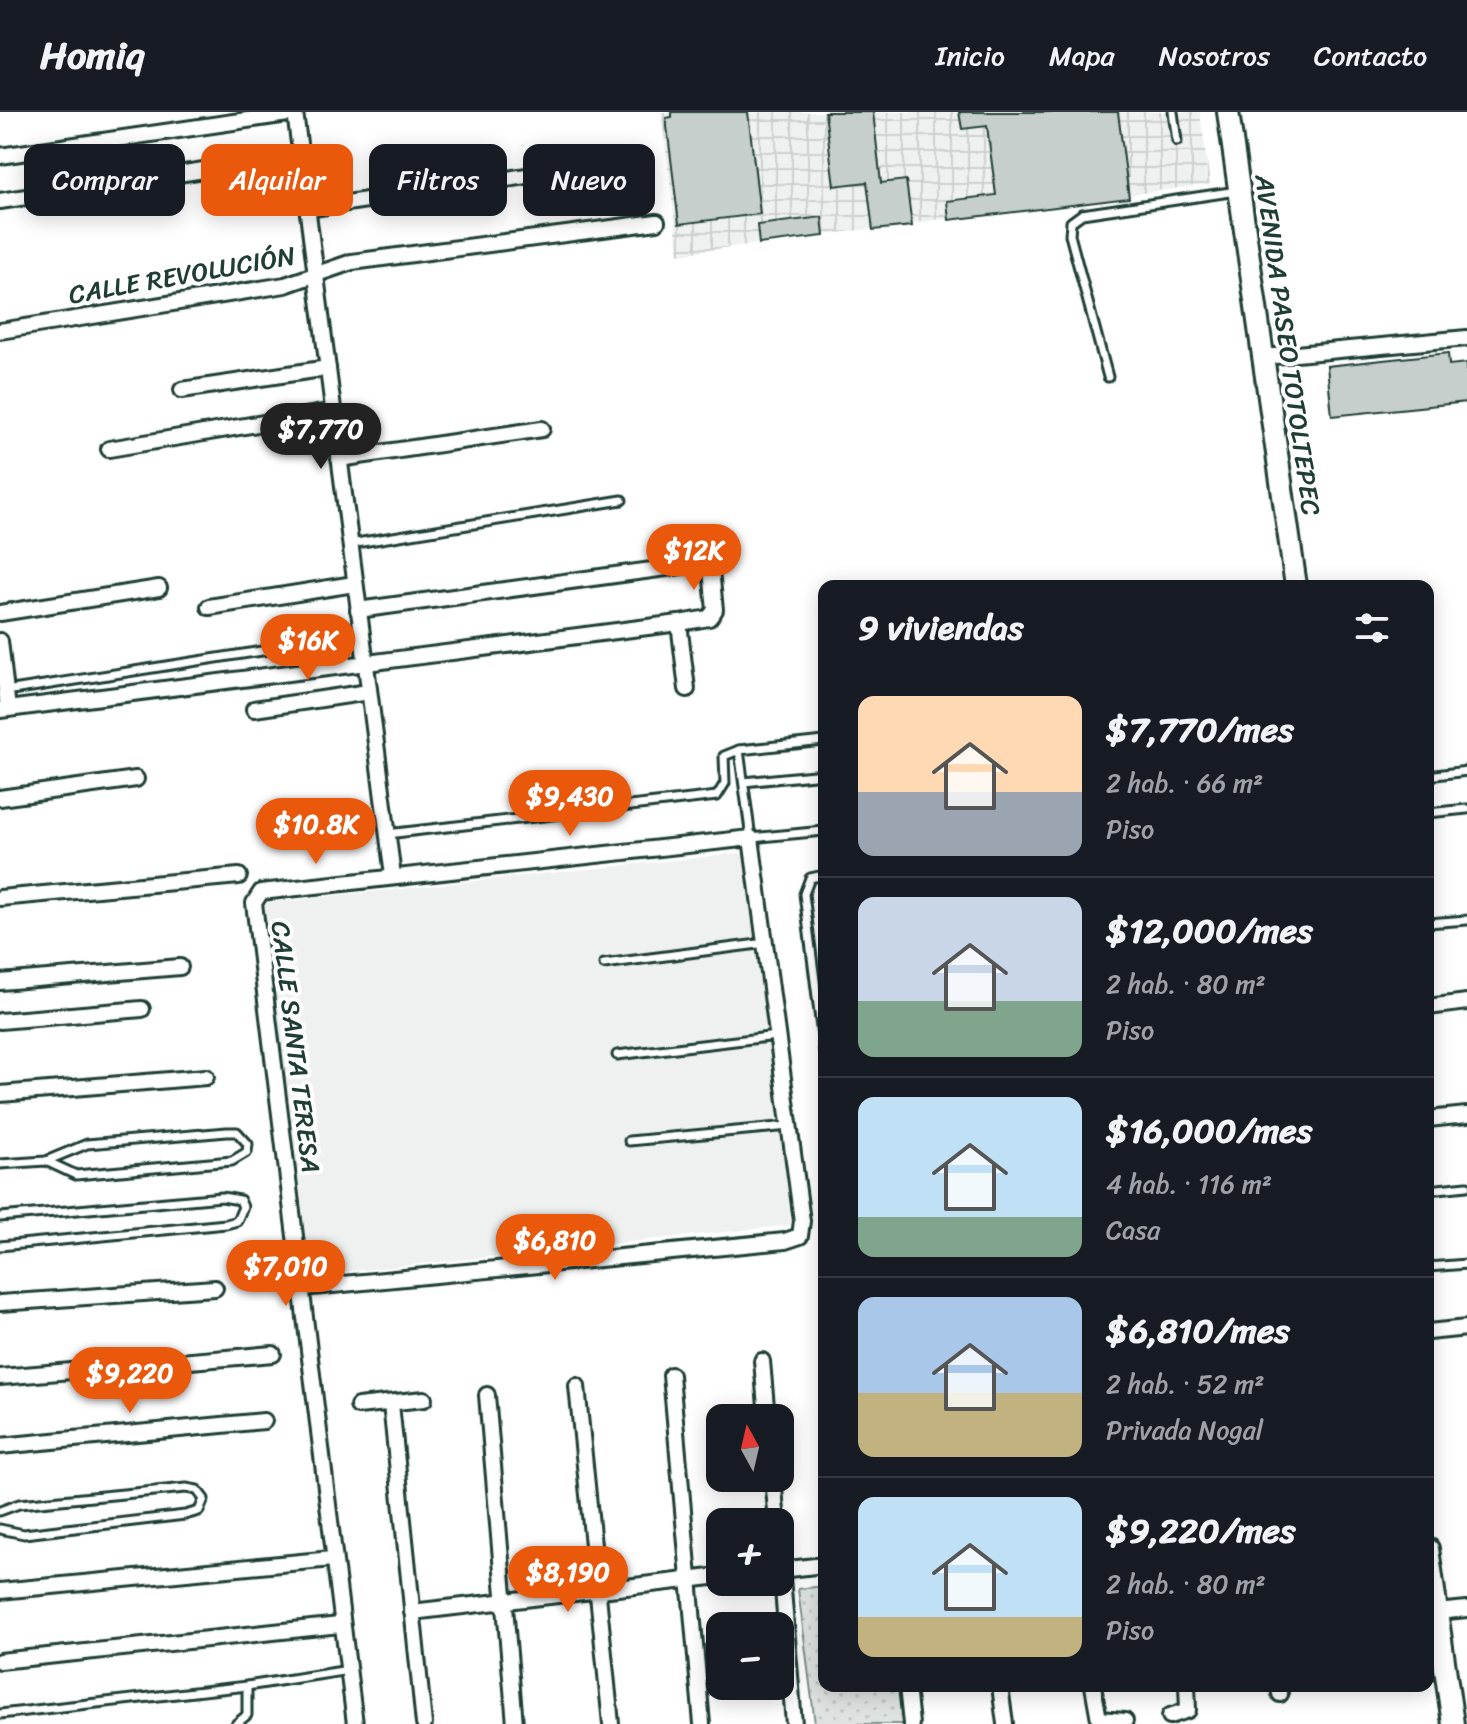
<!DOCTYPE html>
<html lang="es">
<head>
<meta charset="utf-8">
<style>
  :root { --surface:#171b24; --page:#20242c; --text:#f1f3f6; --muted:#9ea1a6; --line:#363941; --accent:#ea580c }
  body { margin:0; font-family:Sriracha,sans-serif; background:var(--page); color:var(--text); height:100vh; display:flex; flex-direction:column; font-size:30px; white-space:nowrap }
  * { box-sizing:border-box; margin:0 }
  p { font-size:26px; color:var(--muted) }
  .icon { flex:none; width:44px; height:44px; fill:none; stroke:currentColor; stroke-width:2; stroke-linecap:round; stroke-linejoin:round }
  .map { position:relative; flex:1; overflow:hidden }
  .drawer { position:absolute; left:818px; top:468px; width:616px; height:1112px; display:flex; flex-direction:column; background:var(--surface); border-radius:16px; box-shadow:0 4px 20px #0003 }
  .drawer>* { flex:none }
  .banner { position:absolute; left:24px; top:32px; width:674px; height:72px; display:flex; gap:16px }
  .needle { width:52px; rotate:352deg }
  .buttons { position:absolute; left:706px; top:1292px; display:grid; gap:16px }
  .buttons a { display:grid; place-items:center; width:88px; height:88px; border-radius:16px; background:var(--surface); box-shadow:0 4px 20px #0003; font-size:40px }
  .price { position:absolute; translate:-50% -68px; padding:0 18px; border-radius:28px; background:var(--accent); color:#fff; font-size:26px; line-height:52px; filter:drop-shadow(0 2px 4px #0008) }
  .price::after { content:''; position:absolute; left:50%; top:48px; width:24px; height:18px; margin-left:-12px; background:inherit; clip-path:polygon(0 0,100% 0,50% 100%) }
  .price.active { background:#222; color:#fff }
  ul { padding:0; list-style:none }
  li { display:flex; align-items:center; gap:24px; height:200px; padding:0 40px }
  li+li { border-top:2px solid var(--line) }
  li span { display:grid; place-items:center; flex:none; width:224px; height:160px; border-radius:16px; color:#555 }
  li>.icon { margin-inline-start:auto }
  span .icon { width:96px; height:96px; fill:#fffc; stroke-width:1 }
  li b { font-size:34px }
  h2 { display:flex; justify-content:space-between; align-items:center; height:96px; padding:0 40px; font-size:34px }
  .tag { padding:0 28px; border-radius:16px; background:var(--surface); box-shadow:0 4px 20px #0003; font-size:28px; line-height:72px }
  .tag.active { background:var(--accent); color:#fff }
  header { display:flex; align-items:center; gap:48px; box-sizing:border-box; height:112px; padding:0 40px; background:var(--surface); border-bottom:2px solid var(--line) }
  header strong { font-size:38px }
  nav { display:flex; gap:44px; margin-inline-start:auto; font-size:28px }
  .map>svg:first-child { display:block }
  .built { fill:#eef1f0 }
  .industrial { fill:url(#industrial-grid) }
  .grass { fill:url(#grass-dots); stroke:#7e908b; stroke-width:2 }
  .building { fill:#c7cfcc; stroke:#1f3d34; stroke-width:2 }
  .lines { fill:none; stroke-linecap:round; stroke-linejoin:round }
  .service-casing { stroke:#1f3d34; stroke-width:13 }
  .minor-casing { stroke:#1f3d34; stroke-width:20 }
  .secondary-casing { stroke:#1f3d34; stroke-width:26 }
  .service { stroke:#fff; stroke-width:7 }
  .minor { stroke:#fff; stroke-width:14 }
  .secondary { stroke:#fff; stroke-width:20 }
  .labels { text-anchor:middle; dominant-baseline:central; stroke-width:8; stroke-linejoin:round; paint-order:stroke }
  .street-label { font-size:26px; fill:#1f3d34; stroke:#fff }
</style>
</head>
<body>
<header>
<strong>Homiq</strong>
<nav><a>Inicio</a><a>Mapa</a><a>Nosotros</a><a>Contacto</a></nav>
</header>
<div class="map">
<svg width="1467" height="1612" viewBox="0 0 1467 1612">
  <defs>
    <pattern id="industrial-grid" width="8" height="8" patternUnits="userSpaceOnUse" patternTransform="scale(2)"><rect width="8" height="8" fill="#eef1f0"/><path d="M0 4h8M4 0v8" fill="none" stroke="#ccd0ce"/></pattern>
    <pattern id="grass-dots" width="8" height="8" patternUnits="userSpaceOnUse" patternTransform="scale(2)"><rect width="8" height="8" fill="#dee3e2"/><path d="M2 2h.1M6 6h.1" fill="none" stroke="#bec4c2" stroke-width="1.8" stroke-linecap="round"/></pattern>
  </defs>
  <rect width="100%" height="100%" fill="#fff"/>
  <filter id="ink" filterUnits="userSpaceOnUse"><feTurbulence type="fractalNoise" baseFrequency=".0125" numOctaves="2"/><feDisplacementMap in="SourceGraphic" scale="16" xChannelSelector="R" yChannelSelector="G"/><feConvolveMatrix kernelMatrix="1 2 1 2 8 2 1 2 1" color-interpolation-filters="sRGB"/></filter>
  <g filter="url(#ink)">
    <polygon class="built" points="752,740 791,1113 304,1164 265,791"/>
    <polygon class="industrial" points="661,0 1200,0 1210,72 679,142"/>
    <polygon class="grass" points="824,1474 824,1574 900,1574 904,1612 815,1612 798,1477"/>
    <g class="building">
      <polygon points="672,0 748,0 760,102 679,112 666,6 672,5"/>
      <polygon points="825,0 873,0 881,71 906,68 912,114 873,118 867,70 834,74"/>
      <polygon points="959,0 1118,0 1129,86 949,108 947,89 996,83 987,14 962,17"/>
      <polygon points="822,105 824,124 759,132 757,113"/>
      <polygon points="1448,241 1449,253 1467,251 1467,290 1332,304 1327,254"/>
    </g>
    <g class="lines">
      <defs>
        <g id="service">
          <polyline points="1173,0 1177,29"/>
          <polyline points="1108,265 1070,123 1071,110 1082,102 1237,79"/>
          <polyline points="350,432 622,388"/>
          <polyline points="6,579 294,534"/>
          <polyline points="824,629 739,638 751,726 824,719"/>
          <polyline points="1428,664 1467,659"/>
          <polyline points="744,670 824,662"/>
          <polyline points="1428,701 1467,697"/>
          <polyline points="387,722 717,684 725,671 724,644 739,638"/>
          <polyline points="824,763 810,766 804,782 824,940"/>
          <polyline points="1428,811 1467,808"/>
          <polyline points="604,852 766,831"/>
          <polyline points="617,943 777,924"/>
          <polyline points="629,1029 789,1014"/>
          <polyline points="0,1052 46,1049 87,1032 227,1020 237,1020 248,1032 247,1040 232,1049 76,1063 46,1049"/>
          <polyline points="1428,1078 1467,1074"/>
          <polyline points="0,1105 222,1085 240,1088 243,1095 237,1109 226,1112 0,1134"/>
          <polyline points="1428,1155 1467,1152"/>
          <polyline points="0,1399 19,1392 186,1376 197,1378 204,1387 199,1399 185,1403 24,1422 0,1417"/>
          <polyline points="0,1602 247,1574 349,1558"/>
          <polyline points="236,1612 247,1603 247,1574"/>
        </g>
        <g id="minor">
          <polyline points="295,0 393,764"/>
          <polyline points="0,44 295,1"/>
          <polyline points="0,89 237,53"/>
          <polyline points="307,97 540,62"/>
          <polyline points="0,219 285,173 352,150 657,110"/>
          <polyline points="1264,245 1467,226"/>
          <polyline points="182,278 328,256"/>
          <polyline points="109,337 334,299"/>
          <polyline points="339,347 542,317"/>
          <polyline points="209,495 354,472"/>
          <polyline points="0,501 159,476"/>
          <polyline points="679,511 687,577"/>
          <polyline points="0,529 8,597"/>
          <polyline points="254,597 369,580"/>
          <polyline points="0,598 679,511 709,506 715,498 711,458 703,451 358,498"/>
          <polyline points="0,686 136,667"/>
          <polyline points="0,786 239,764"/>
          <polyline points="0,870 180,855"/>
          <polyline points="1428,895 1467,890"/>
          <polyline points="0,909 142,897"/>
          <polyline points="0,982 206,965"/>
          <polyline points="1428,1007 1467,1003"/>
          <polyline points="302,1176 785,1129 800,1124 802,1109 751,726 261,780 254,791 355,1612"/>
          <polyline points="0,1191 215,1176"/>
          <polyline points="1428,1220 1467,1216"/>
          <polyline points="762,1249 767,1306"/>
          <polyline points="671,1263 702,1612"/>
          <polyline points="0,1265 273,1242"/>
          <polyline points="577,1274 611,1612"/>
          <polyline points="487,1283 515,1612"/>
          <polyline points="391,1292 424,1612"/>
          <polyline points="358,1294 424,1287"/>
          <polyline points="0,1334 264,1309"/>
          <polyline points="773,1366 777,1410"/>
          <polyline points="780,1441 794,1612"/>
          <polyline points="780,1458 824,1453"/>
          <polyline points="0,1479 332,1447"/>
          <polyline points="412,1500 720,1464"/>
          <polyline points="1437,1500 1467,1497"/>
          <polyline points="0,1549 340,1513"/>
          <polyline points="907,1574 911,1612"/>
          <polyline points="1000,1574 1005,1612"/>
          <polyline points="1093,1574 1099,1607 1125,1609"/>
          <polyline points="1279,1574 1280,1582"/>
          <polyline points="1170,1604 1188,1598 1187,1574"/>
        </g>
        <g id="secondary">
          <polyline points="1228,0 1296,474"/>
          <polyline points="1428,1437 1453,1612"/>
        </g>
      </defs>
      <use href="#service" class="service-casing"/>
      <use href="#minor" class="minor-casing"/>
      <use href="#secondary" class="secondary-casing"/>
      <use href="#service" class="service"/>
      <use href="#minor" class="minor"/>
      <use href="#secondary" class="secondary"/>
    </g>
  </g>
  <g class="labels">
    <g class="street-label">
      <text transform="translate(182 163) rotate(-10)">CALLE REVOLUCIÓN</text>
      <text transform="translate(1288 233) rotate(82)">AVENIDA PASEO TOTOLTEPEC</text>
      <text transform="translate(296 935) rotate(83)">CALLE SANTA TERESA</text>
    </g>
  </g>
</svg>
<div class="buttons">
<a><svg class="needle" viewBox="-14 -14 28 28"><path d="M0-13l5 13h-10z" fill="#e53935"/><path d="M0 13l5-13h-10z" fill="#9ea1a6"/></svg></a>
<a>+</a>
<a>−</a>
</div>
<b class="price active" style="left:321px;top:359px">$7,770</b>
<b class="price" style="left:694px;top:480px">$12K</b>
<b class="price" style="left:308px;top:570px">$16K</b>
<b class="price" style="left:570px;top:726px">$9,430</b>
<b class="price" style="left:316px;top:754px">$10.8K</b>
<b class="price" style="left:555px;top:1170px">$6,810</b>
<b class="price" style="left:286px;top:1196px">$7,010</b>
<b class="price" style="left:130px;top:1303px">$9,220</b>
<b class="price" style="left:568px;top:1502px">$8,190</b>
<div class="banner">
<a class="tag">Comprar</a>
<a class="tag active">Alquilar</a>
<a class="tag">Filtros</a>
<a class="tag">Nuevo</a>
</div>
<section class="drawer">
<h2>9 viviendas<svg class="icon" aria-label="filters" viewBox="0 0 24 24"><path d="M4 7h16M4 17h16"/><circle cx="9" cy="7" r="2"/><circle cx="15" cy="17" r="2"/></svg></h2>
<ul>
<li><span style="background:linear-gradient(#ffd9b3 60%,#9aa5b1 0)"><svg class="icon" aria-label="home" viewBox="0 0 24 24"><path d="M3 11l9-7 9 7M6 9v11h12V9"/></svg></span><div><b>$7,770/mes</b><p>2 hab. · 66 m²</p><p>Piso</p></div></li>
<li><span style="background:linear-gradient(#c9d6e8 65%,#7fa58c 0)"><svg class="icon" aria-label="home" viewBox="0 0 24 24"><path d="M3 11l9-7 9 7M6 9v11h12V9"/></svg></span><div><b>$12,000/mes</b><p>2 hab. · 80 m²</p><p>Piso</p></div></li>
<li><span style="background:linear-gradient(#bfe0f5 75%,#7fa58c 0)"><svg class="icon" aria-label="home" viewBox="0 0 24 24"><path d="M3 11l9-7 9 7M6 9v11h12V9"/></svg></span><div><b>$16,000/mes</b><p>4 hab. · 116 m²</p><p>Casa</p></div></li>
<li><span style="background:linear-gradient(#a9c7e8 60%,#c2b280 0)"><svg class="icon" aria-label="home" viewBox="0 0 24 24"><path d="M3 11l9-7 9 7M6 9v11h12V9"/></svg></span><div><b>$6,810/mes</b><p>2 hab. · 52 m²</p><p>Privada Nogal</p></div></li>
<li><span style="background:linear-gradient(#bfe0f5 75%,#c2b280 0)"><svg class="icon" aria-label="home" viewBox="0 0 24 24"><path d="M3 11l9-7 9 7M6 9v11h12V9"/></svg></span><div><b>$9,220/mes</b><p>2 hab. · 80 m²</p><p>Piso</p></div></li>
</ul>
</section>
</div>
</body>
</html>
